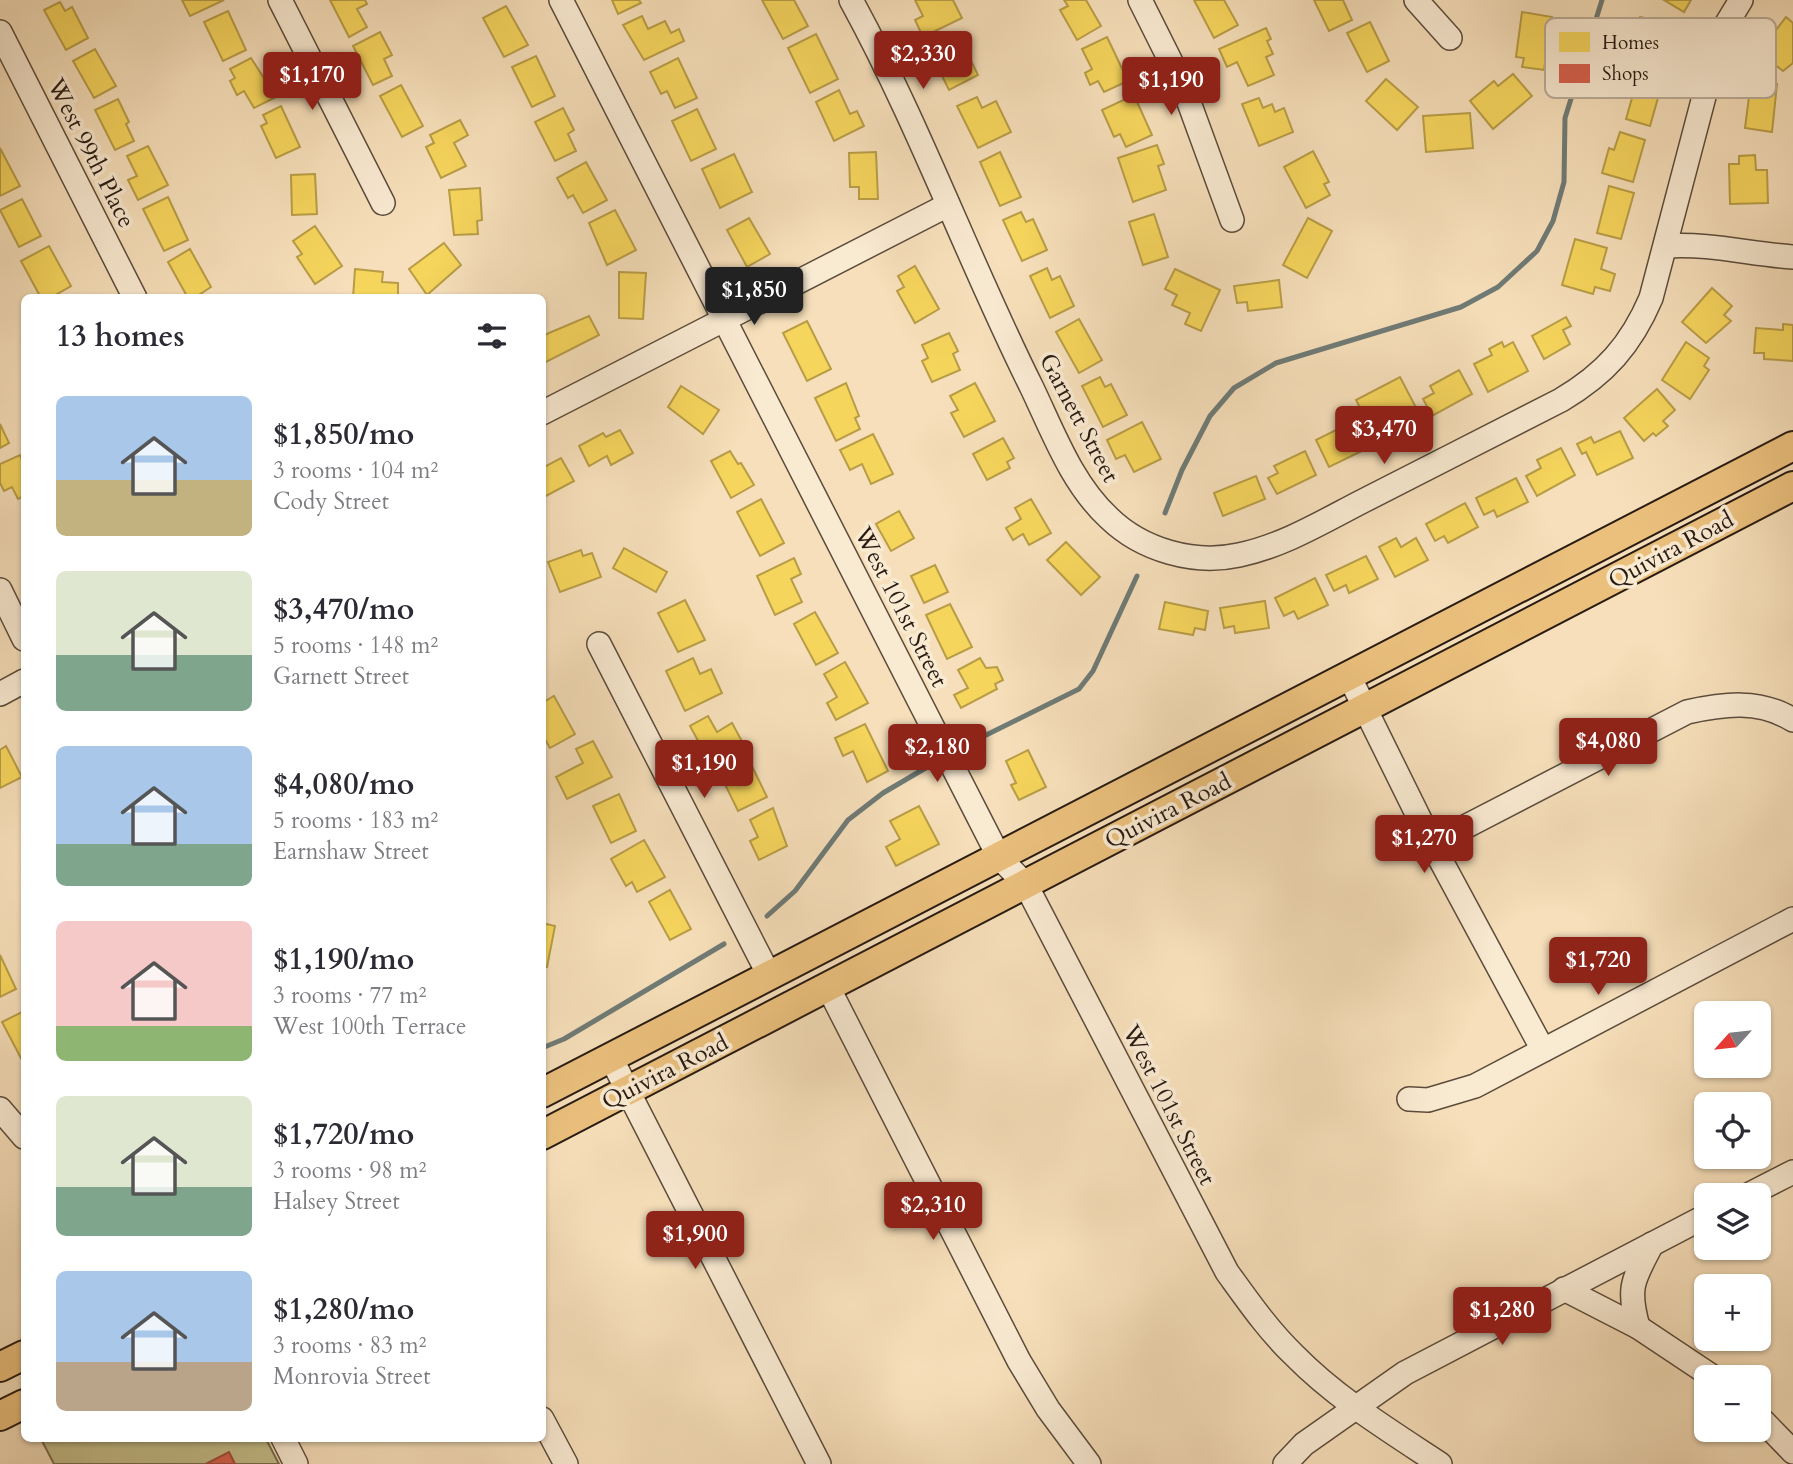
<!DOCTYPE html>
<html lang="en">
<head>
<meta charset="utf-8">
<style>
  :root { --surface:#fff; --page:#f7f7f7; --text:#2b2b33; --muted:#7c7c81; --accent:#8f2418 }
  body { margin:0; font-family:Cardo,serif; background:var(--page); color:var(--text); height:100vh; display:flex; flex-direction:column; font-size:26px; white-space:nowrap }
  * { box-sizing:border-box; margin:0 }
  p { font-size:23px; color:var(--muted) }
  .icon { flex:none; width:38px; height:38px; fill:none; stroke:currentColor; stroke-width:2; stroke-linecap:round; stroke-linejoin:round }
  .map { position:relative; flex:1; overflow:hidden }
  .details { position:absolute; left:21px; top:294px; width:525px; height:1148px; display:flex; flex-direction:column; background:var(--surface); border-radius:10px; box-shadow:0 2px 5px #0004 }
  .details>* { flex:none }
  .needle { width:46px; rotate:243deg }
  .fabs { position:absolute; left:1694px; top:1001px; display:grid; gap:14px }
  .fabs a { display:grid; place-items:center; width:77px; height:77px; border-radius:10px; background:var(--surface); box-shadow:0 2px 5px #0004; font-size:35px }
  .price { position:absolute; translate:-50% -60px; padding:0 16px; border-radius:7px; background:var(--accent); color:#fff; font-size:23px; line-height:46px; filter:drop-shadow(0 2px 4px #0008) }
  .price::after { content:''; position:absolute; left:50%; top:42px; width:21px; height:16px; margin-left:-10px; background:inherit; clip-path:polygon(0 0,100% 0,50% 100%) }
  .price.on { background:#222; color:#fff }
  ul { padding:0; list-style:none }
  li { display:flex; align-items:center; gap:21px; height:175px; padding:0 35px }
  li span { display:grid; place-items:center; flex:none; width:196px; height:140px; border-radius:10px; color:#555 }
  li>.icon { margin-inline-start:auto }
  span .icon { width:84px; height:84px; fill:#fffc; stroke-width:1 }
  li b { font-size:30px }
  h2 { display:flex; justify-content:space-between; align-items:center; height:84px; padding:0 35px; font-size:30px }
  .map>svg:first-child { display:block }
  .green { fill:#c4bf8a; stroke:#766d4e; stroke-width:2 }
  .homes { fill:#f6d55c; stroke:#b89d46; stroke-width:2 }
  .shops { fill:#d6604d; stroke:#a24b3b; stroke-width:2 }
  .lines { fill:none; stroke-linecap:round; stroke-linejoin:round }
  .stream { stroke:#6f7b76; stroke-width:5 }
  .minor-casing { stroke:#5c4c3c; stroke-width:26 }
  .major-casing { stroke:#281b12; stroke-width:32 }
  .minor { stroke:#f9ead2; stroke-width:23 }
  .major { stroke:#ebc07d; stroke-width:28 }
  .labels { text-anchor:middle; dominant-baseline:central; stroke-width:7; stroke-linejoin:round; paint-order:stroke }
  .street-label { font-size:24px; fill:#281b12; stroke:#f9ead2 }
  .key { fill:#f9ead2; stroke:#baac98; stroke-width:2 }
  .key-label { font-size:19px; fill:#281b12 }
</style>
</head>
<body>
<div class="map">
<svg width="1793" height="1464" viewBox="0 0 1793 1464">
  <rect width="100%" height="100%" fill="#f6dfba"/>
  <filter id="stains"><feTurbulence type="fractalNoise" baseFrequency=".00286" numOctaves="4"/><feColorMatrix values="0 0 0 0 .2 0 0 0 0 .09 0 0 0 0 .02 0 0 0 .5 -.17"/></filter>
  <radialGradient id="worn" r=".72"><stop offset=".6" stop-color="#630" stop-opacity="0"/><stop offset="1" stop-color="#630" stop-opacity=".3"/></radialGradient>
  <polygon class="green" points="41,1439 266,1439 279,1464 235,1464 228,1453 206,1464 54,1464"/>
  <g class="homes">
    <polygon points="182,0 224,0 190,16"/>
    <polygon points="330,0 365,0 367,4 357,9 367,27 349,37"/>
    <polygon points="612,0 639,0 641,3 618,14"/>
    <polygon points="762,0 794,0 808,26 783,39"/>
    <polygon points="915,0 953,0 962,18 923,37 915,20 923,16"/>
    <polygon points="1064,0 1086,0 1101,26 1077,40 1060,10 1068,6"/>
    <polygon points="1194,0 1224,0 1238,25 1214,38"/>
    <polygon points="1314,0 1343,0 1352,20 1329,31"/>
    <polygon points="1664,0 1691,0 1684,12"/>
    <polygon points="60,2 65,11 72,7 88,38 66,50 44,10"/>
    <polygon points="506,6 528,45 504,57 483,18"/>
    <polygon points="228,11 246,50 223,61 204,22"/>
    <polygon points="1522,12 1552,17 1544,70 1522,67 1524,58 1516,57"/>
    <polygon points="642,16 648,29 665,21 671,33 679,29 684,41 644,60 623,25"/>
    <polygon points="1640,17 1673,24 1663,69 1635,63 1639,44 1634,43"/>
    <polygon points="1786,17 1793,23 1793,63 1783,71 1759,52"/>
    <polygon points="1370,22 1389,61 1367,72 1347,33"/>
    <polygon points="1266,28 1271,39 1267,41 1273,54 1266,57 1274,75 1248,86 1237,62 1227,67 1219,49"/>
    <polygon points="380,32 392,55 384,59 392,76 373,85 353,46"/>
    <polygon points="816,34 838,79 810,93 788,48"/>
    <polygon points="1107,37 1128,81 1104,92 1098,81 1090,85 1085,73 1092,69 1082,49"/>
    <polygon points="960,38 978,75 949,90 942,76 947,73 936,50"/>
    <polygon points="95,49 116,86 94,98 73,61"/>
    <polygon points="536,56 555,96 532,107 512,67"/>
    <polygon points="251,58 276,97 254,108 244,91 237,95 230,81 235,78 230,69"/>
    <polygon points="678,58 697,98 675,108 667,91 661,94 650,72"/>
    <polygon points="1513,74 1532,96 1493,129 1470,101 1494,81 1498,86"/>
    <polygon points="1638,77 1662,84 1650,126 1626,119"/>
    <polygon points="1386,79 1418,107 1397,130 1366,101"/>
    <polygon points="1751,81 1777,84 1772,132 1745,128"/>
    <polygon points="401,85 423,126 402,137 380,96"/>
    <polygon points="839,90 850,114 857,111 864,126 834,141 816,102"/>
    <polygon points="1134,95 1152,135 1126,147 1120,134 1114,137 1102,110"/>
    <polygon points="977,97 982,108 996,101 1011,132 978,148 957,106"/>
    <polygon points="1259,98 1263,108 1272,104 1275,112 1284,108 1293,132 1259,146 1242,104"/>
    <polygon points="118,99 129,122 126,124 134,141 115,150 95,110"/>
    <polygon points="281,106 300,147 276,158 261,126 267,123 263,115"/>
    <polygon points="563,108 574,130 568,134 576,151 555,161 535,122"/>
    <polygon points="697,109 716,149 691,161 672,121"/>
    <polygon points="1470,113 1473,148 1426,152 1423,116"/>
    <polygon points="460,120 468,135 454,143 466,166 441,178 426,147 434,143 430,135"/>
    <polygon points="1620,132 1645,140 1633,182 1602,173 1609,148 1614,150"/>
    <polygon points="1157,145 1164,164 1158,166 1166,190 1133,202 1118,158"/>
    <polygon points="148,146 168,185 138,200 128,180 137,176 127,156"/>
    <polygon points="0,148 20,186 0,196"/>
    <polygon points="1313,151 1329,182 1324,184 1330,195 1306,208 1284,167"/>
    <polygon points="876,152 878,199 859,199 859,187 850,187 849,153"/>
    <polygon points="1000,152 1021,197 1000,206 980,162"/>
    <polygon points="734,154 752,192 720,208 702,169"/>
    <polygon points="1755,155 1756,170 1767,170 1768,203 1730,204 1729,164 1739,164 1739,156"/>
    <polygon points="586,162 607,200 583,213 573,195 568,198 557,178"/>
    <polygon points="315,174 317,214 292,215 291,175"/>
    <polygon points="1609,186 1634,193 1621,239 1597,233"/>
    <polygon points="480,188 482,220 477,221 478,234 454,235 449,190"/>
    <polygon points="168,197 188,240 164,251 143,209"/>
    <polygon points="22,199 41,236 19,247 0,210"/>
    <polygon points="615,210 636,250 607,265 589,223"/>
    <polygon points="1021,212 1026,222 1033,219 1047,250 1022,261 1003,220"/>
    <polygon points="1154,214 1168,257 1143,265 1129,222"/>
    <polygon points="749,218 770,254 747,267 727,230"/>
    <polygon points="1308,218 1332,231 1307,278 1283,265"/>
    <polygon points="315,226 342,266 315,284 297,257 302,254 293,241"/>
    <polygon points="1575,239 1607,248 1601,269 1615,274 1610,291 1595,287 1593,294 1562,285"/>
    <polygon points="444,243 461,265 427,295 409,269"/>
    <polygon points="49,246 71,286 50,298 41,298 21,261"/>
    <polygon points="190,249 211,287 194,298 188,298 168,262"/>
    <polygon points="915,266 939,309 915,323 897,291 904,287 898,276"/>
    <polygon points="1047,268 1052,280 1060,276 1074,306 1050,318 1030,276"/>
    <polygon points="355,269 383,272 382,282 398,283 398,298 353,298"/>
    <polygon points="1175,269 1220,290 1201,331 1185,324 1190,313 1172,305 1177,295 1165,289"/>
    <polygon points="619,272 646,273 643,319 619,318"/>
    <polygon points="1279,280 1282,307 1248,311 1247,302 1237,303 1234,286"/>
    <polygon points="1712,288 1732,306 1724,315 1731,321 1706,343 1682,322"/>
    <polygon points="589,316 599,335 544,363 542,336"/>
    <polygon points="1566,317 1571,326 1563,330 1570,344 1544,359 1532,336"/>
    <polygon points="1079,319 1102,360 1079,373 1056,332"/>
    <polygon points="807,321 831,369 807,381 783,333"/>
    <polygon points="1783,324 1793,325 1793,361 1764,359 1764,353 1754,353 1756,328 1783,330"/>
    <polygon points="949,333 958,351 953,354 960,370 932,382 922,361 928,358 922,345"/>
    <polygon points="1502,342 1504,347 1513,342 1528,371 1488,392 1474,364 1492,355 1489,349"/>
    <polygon points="1686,342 1709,358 1704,366 1709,370 1690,399 1662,380"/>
    <polygon points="1459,370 1472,394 1432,416 1423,399 1434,393 1430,386"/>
    <polygon points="1100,377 1105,387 1111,384 1127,415 1103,427 1082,386"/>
    <polygon points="1400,377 1423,421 1405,430 1400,422 1374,435 1356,400"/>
    <polygon points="846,383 859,416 855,418 860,429 836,441 815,398"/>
    <polygon points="975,383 995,421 964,437 951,413 958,410 950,396"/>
    <polygon points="681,386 719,410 703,434 668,407"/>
    <polygon points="1657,389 1675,410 1663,421 1668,426 1656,436 1653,433 1644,441 1624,418"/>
    <polygon points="1354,421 1368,448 1329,467 1316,440"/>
    <polygon points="1142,422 1161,459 1134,472 1125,455 1116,459 1107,440"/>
    <polygon points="0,424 9,443 0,448"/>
    <polygon points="620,430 633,453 611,465 607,456 589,466 579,446 603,433 606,437"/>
    <polygon points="1620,431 1633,458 1597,475 1586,452 1582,454 1577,444 1591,437 1594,443"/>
    <polygon points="873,434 893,474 871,484 862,464 850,470 840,450"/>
    <polygon points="1003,438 1014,458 1007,462 1010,468 987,480 973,454"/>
    <polygon points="1561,448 1575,475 1537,496 1526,476 1541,468 1537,460"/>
    <polygon points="730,451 738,464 741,463 754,485 731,498 711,461"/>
    <polygon points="1305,451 1316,475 1277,494 1268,478 1278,473 1274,466"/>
    <polygon points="20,455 24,465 24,496 18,499 12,487 4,491 0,483 0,464"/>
    <polygon points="561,458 574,481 542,498 542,468"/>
    <polygon points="1256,476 1265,499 1223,516 1214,493"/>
    <polygon points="1516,478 1528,502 1497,517 1494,510 1484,515 1476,498"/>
    <polygon points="761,499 784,543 760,556 737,512"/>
    <polygon points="1031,499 1051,533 1029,545 1023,534 1013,540 1006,528 1021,519 1015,508"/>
    <polygon points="1465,503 1478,527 1448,543 1444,536 1435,541 1426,524"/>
    <polygon points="899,511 914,538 891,551 876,524"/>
    <polygon points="1396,538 1401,547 1416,538 1428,560 1395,577 1379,547"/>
    <polygon points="1066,542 1100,577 1081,595 1047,560"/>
    <polygon points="624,548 667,572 656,592 613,568"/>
    <polygon points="581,550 583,556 592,553 601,577 560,592 548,562"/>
    <polygon points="1366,556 1378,579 1349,593 1346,585 1334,591 1326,575"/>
    <polygon points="794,558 801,574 791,579 802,602 775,615 757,576"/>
    <polygon points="935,565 948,592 924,603 911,576"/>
    <polygon points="1315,578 1328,605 1298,619 1294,611 1284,616 1275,598"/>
    <polygon points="685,600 705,640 678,652 658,613"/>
    <polygon points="1265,601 1269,628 1235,633 1234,626 1224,628 1220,608"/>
    <polygon points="1165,602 1208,611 1205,630 1195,628 1193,635 1159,629"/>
    <polygon points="950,604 972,647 947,659 926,615"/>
    <polygon points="815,612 838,653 816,665 794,624"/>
    <polygon points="693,658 700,674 711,669 722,693 685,711 666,671"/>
    <polygon points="980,658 986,668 997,667 1003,680 995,684 997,689 961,708 954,695 968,688 958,670"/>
    <polygon points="845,662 868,703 836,720 827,703 837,697 824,674"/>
    <polygon points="554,696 575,734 550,748 542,734 542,703"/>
    <polygon points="708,716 717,732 732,723 744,745 710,763 690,726"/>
    <polygon points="865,724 888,771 867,782 853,751 843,756 835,738"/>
    <polygon points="593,741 612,777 567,799 556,777 583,763 576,749"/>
    <polygon points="6,746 22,777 0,788 0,750"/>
    <polygon points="1028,750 1046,787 1019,800 1011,785 1016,783 1006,761"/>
    <polygon points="747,756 767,797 738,811 718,770"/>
    <polygon points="619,794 636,831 611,843 593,806"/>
    <polygon points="919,806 939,844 896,866 886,847 900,839 890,821"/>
    <polygon points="773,808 787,846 759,860 750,841 758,837 750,820"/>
    <polygon points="644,840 665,877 637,892 632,882 626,886 611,859"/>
    <polygon points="670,890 691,929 670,940 649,902"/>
    <polygon points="542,923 555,926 547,967 542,966"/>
    <polygon points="0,955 16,989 0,997"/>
    <polygon points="24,1011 24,1064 2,1022"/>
  </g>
  <polygon class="shops" points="229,1452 235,1464 206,1464"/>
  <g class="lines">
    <g class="stream">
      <polyline points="1165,513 1182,470 1210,416 1234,388 1276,363 1461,307 1498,287 1537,251 1553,221 1564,182 1565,118 1602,0"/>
      <polyline points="964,746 1079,689 1093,671 1137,576"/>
      <polyline points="767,916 795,891 848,820 883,793 929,766"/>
      <polyline points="542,1048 564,1039 724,944"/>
    </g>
    <defs>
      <g id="minor">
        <polyline points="280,0 383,203"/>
        <path d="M561 0 999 857 1026 885 1227 1272C1248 1301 1268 1330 1294 1355 1336 1398 1390 1431 1440 1464"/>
        <path d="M851 0C920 126 968 260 1032 388 1053 432 1072 484 1109 518 1142 550 1194 565 1239 555 1283 546 1324 521 1363 501 1429 467 1495 434 1561 400 1605 374 1631 345 1651 298L1716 51 1724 28 1741 0"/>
        <polyline points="1140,0 1183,86 1232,220"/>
        <polyline points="1416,0 1450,38"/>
        <polyline points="0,32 135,298"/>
        <path d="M1666 246C1709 243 1750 254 1793 257"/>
        <polyline points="542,413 948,205"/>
        <polyline points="0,590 24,639"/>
        <polyline points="599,644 769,975"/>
        <polyline points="1349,676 1432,844 1543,1050"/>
        <polyline points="0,694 24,681"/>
        <path d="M1432 844 1687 712C1724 704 1759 699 1793 720"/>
        <polyline points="828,987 1019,1361 1048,1409 1089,1464"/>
        <polyline points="611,1058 819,1464"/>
        <polyline points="1409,1099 1428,1100 1475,1086 1793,919"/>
        <polyline points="0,1109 24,1137"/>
        <polyline points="1748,1195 1793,1172"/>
        <polyline points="1564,1289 1638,1327 1713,1377"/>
        <path d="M1638 1327C1627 1287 1633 1280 1652 1244"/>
        <polyline points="1759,1417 1793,1452"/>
        <polyline points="542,1419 566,1464"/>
        <polyline points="283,1438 296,1464"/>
        <polyline points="1285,1464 1304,1444 1405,1373 1706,1216"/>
      </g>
      <g id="major">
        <polyline points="542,1093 1793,446"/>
        <polyline points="542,1135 1793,486"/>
        <polyline points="0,1367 24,1355"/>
        <polyline points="0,1416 24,1404"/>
      </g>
    </defs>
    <use href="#minor" class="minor-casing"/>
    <use href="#major" class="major-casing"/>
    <use href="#minor" class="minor"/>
    <use href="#major" class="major"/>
  </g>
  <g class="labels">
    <g class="street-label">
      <text transform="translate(91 153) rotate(63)">West 99th Place</text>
      <text transform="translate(1079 418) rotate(62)">Garnett Street</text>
      <text transform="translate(1671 550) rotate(-28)">Quivira Road</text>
      <text transform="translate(901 607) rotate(63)">West 101st Street</text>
      <text transform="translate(1168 811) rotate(-27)">Quivira Road</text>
      <text transform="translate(665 1072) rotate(-27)">Quivira Road</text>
      <text transform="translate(1169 1105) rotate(63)">West 101st Street</text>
    </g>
  </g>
  <rect x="1545" y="18" width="231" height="80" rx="10" class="key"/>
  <rect x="1559" y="32" width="31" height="20" fill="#f6d55c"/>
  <rect x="1559" y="64" width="31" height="19" fill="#d6604d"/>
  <g class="key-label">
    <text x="1602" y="49">Homes</text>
    <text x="1602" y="80">Shops</text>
  </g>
  <rect width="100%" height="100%" filter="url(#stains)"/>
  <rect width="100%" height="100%" fill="url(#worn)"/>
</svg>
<div class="fabs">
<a><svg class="needle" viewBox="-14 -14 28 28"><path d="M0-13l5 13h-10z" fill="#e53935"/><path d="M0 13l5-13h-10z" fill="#7c7c81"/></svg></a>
<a><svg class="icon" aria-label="locate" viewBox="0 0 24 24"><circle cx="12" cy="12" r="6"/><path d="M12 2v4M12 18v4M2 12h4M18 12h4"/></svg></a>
<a><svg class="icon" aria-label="layers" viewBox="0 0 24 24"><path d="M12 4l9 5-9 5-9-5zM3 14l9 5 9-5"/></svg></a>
<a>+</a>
<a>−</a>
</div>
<b class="price" style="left:923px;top:91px">$2,330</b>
<b class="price" style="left:312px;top:112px">$1,170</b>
<b class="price" style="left:1171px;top:117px">$1,190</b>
<b class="price on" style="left:754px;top:327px">$1,850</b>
<b class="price" style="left:1384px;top:466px">$3,470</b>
<b class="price" style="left:1608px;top:778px">$4,080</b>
<b class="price" style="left:937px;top:784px">$2,180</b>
<b class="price" style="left:704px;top:800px">$1,190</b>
<b class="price" style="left:1424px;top:875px">$1,270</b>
<b class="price" style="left:1598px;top:997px">$1,720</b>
<b class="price" style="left:933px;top:1242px">$2,310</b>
<b class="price" style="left:695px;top:1271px">$1,900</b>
<b class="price" style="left:1502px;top:1347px">$1,280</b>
<section class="details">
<h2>13 homes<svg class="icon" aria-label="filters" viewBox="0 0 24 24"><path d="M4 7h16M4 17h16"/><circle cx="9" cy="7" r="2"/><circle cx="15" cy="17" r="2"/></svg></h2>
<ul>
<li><span style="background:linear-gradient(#a9c7e8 60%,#c2b280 0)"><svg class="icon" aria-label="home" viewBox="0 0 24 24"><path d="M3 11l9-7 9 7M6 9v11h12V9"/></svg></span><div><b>$1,850/mo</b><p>3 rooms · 104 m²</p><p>Cody Street</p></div></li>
<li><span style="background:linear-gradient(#dfe7d0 60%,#7fa58c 0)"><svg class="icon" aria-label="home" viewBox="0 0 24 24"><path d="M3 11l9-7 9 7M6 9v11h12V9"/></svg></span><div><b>$3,470/mo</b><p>5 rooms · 148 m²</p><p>Garnett Street</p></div></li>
<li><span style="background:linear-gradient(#a9c7e8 70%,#7fa58c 0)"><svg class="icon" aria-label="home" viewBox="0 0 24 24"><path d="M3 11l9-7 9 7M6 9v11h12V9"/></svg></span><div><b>$4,080/mo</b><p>5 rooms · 183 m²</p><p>Earnshaw Street</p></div></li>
<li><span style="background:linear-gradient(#f6c9c9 75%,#8fb573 0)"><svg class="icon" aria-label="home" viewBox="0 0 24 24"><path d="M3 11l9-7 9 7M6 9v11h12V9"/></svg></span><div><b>$1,190/mo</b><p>3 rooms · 77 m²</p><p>West 100th Terrace</p></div></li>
<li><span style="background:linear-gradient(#dfe7d0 65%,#7fa58c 0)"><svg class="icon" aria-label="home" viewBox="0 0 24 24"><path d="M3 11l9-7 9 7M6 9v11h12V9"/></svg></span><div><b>$1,720/mo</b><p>3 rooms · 98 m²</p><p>Halsey Street</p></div></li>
<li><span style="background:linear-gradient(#a9c7e8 65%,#b9a48a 0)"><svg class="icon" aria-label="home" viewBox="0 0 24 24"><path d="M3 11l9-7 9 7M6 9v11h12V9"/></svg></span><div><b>$1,280/mo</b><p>3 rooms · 83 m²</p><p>Monrovia Street</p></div></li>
</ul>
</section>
</div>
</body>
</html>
